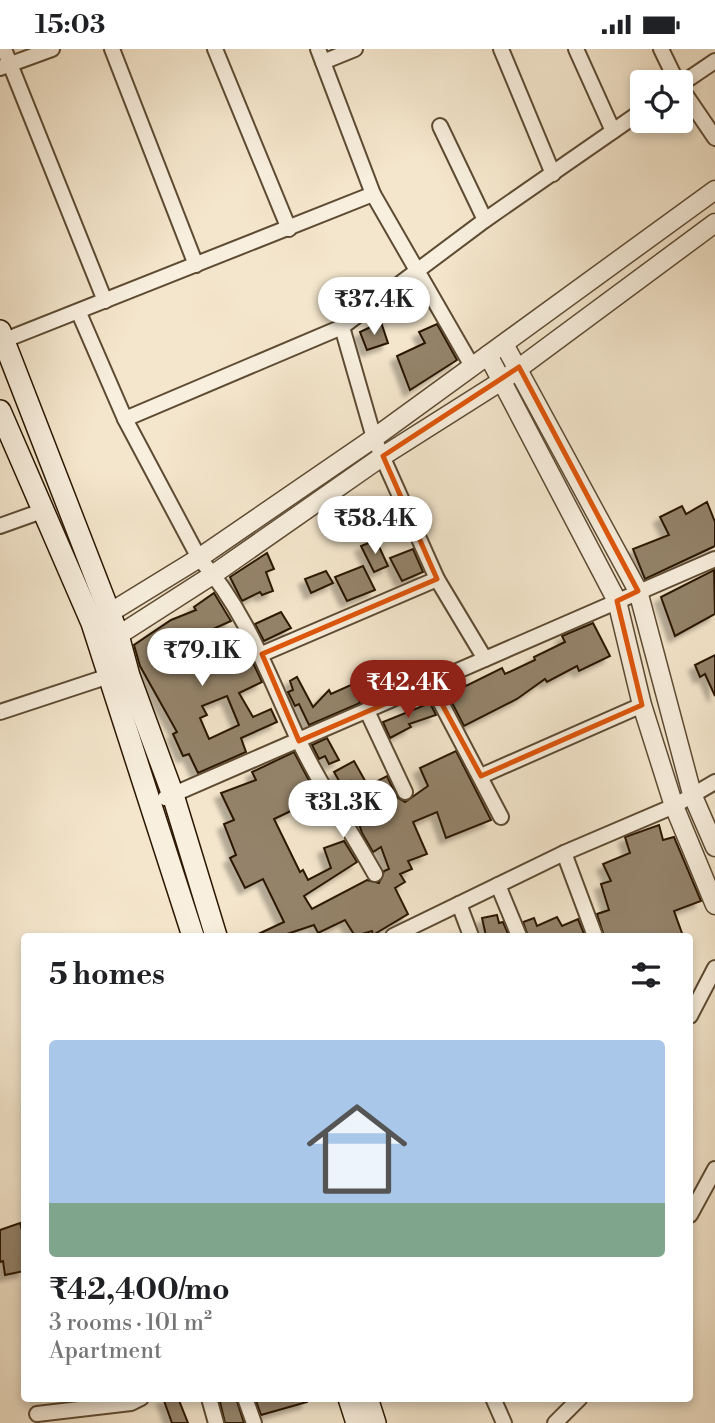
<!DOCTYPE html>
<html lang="en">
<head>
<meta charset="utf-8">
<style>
  :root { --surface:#fff; --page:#f6f6f6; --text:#202124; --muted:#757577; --accent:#8f2418 }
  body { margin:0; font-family:"Libre Bodoni",serif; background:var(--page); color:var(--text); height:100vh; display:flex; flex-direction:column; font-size:26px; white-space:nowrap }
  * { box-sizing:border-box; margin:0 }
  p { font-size:23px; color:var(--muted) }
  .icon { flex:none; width:38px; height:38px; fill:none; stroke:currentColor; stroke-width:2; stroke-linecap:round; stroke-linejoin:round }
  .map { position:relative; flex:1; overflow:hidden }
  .details { position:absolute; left:21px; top:884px; width:672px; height:469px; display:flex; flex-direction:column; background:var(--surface); border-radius:7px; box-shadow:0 4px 10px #0003 }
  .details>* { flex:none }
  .controls { position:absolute; left:630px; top:21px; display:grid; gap:14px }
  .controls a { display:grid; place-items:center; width:63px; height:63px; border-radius:7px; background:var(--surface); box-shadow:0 4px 10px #0003; font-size:35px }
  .price { position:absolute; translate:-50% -60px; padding:0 16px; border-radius:24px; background:#fff; color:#222; font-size:23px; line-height:46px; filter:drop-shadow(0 2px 4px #0008) }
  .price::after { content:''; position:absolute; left:50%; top:42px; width:21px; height:16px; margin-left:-10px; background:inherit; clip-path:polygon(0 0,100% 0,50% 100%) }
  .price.current { background:var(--accent); color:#fff }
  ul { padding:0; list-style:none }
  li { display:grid; align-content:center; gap:14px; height:371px; padding:0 28px }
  li span { display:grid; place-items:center; height:217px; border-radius:7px; color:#555 }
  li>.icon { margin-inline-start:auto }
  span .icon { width:126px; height:126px; fill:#fffc; stroke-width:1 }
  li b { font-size:30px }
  h2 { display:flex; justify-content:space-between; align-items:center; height:84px; padding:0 28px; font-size:30px }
  .status { display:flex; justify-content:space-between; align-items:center; height:49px; padding:0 35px; background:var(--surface); direction:ltr }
  .status svg { height:19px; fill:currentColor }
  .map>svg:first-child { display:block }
  .building { fill:#94836a; stroke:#2b1700; stroke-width:2; fill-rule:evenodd; filter:url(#shadow) }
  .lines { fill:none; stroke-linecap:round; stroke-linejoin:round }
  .minor-casing { stroke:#5d4b33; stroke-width:18 }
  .tertiary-casing { stroke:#5d4b33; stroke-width:21 }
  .secondary-casing { stroke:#2b1700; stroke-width:24 }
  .minor { stroke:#f8efde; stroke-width:14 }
  .tertiary { stroke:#f8efde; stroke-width:18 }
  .secondary { stroke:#f8efde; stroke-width:21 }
  .marked { fill:none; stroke:#df560b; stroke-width:5; stroke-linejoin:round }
</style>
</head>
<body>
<div class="status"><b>15:03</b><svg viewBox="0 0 49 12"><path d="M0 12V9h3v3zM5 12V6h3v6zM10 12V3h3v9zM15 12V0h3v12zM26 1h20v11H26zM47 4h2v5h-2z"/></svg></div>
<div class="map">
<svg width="715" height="1374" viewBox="0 0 715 1374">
  <defs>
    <filter id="shadow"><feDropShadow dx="-6" dy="6" stdDeviation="2" flood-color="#0004"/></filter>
  </defs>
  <rect width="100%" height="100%" fill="#f4e6cc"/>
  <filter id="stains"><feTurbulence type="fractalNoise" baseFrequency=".00286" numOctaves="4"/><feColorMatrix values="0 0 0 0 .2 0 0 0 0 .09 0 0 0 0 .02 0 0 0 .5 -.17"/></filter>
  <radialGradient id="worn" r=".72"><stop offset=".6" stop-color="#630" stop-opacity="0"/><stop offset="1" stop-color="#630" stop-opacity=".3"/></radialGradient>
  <g class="building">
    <polygon points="381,273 388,294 367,301 360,283"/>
    <polygon points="437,275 457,311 410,341 397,307 425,294 419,283"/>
    <polygon points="707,453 715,473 715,497 645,530 633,500 669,486 660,468 682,457 686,465"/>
    <polygon points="376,491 388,517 374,523 361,497"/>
    <polygon points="413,500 423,523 402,532 390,509"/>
    <polygon points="267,504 274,520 266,523 273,542 262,546 260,543 242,552 230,528"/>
    <polygon points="363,517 375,541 347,552 335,528"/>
    <polygon points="714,521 715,565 675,587 661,548"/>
    <polygon points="326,522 333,534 311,544 305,530"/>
    <path d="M214 544 231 572 184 593 203 620 247 601 262 633 239 644 253 668 271 660 277 673 241 689 246 703 198 724 189 705 183 707 173 685 177 683 140 617 134 596 171 571 196 561 194 558ZM227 647 239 676 209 690 200 669 207 666 202 657Z"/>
    <polygon points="281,563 291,579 264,592 255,575"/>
    <polygon points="593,574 610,607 579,622 577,617 547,633 545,630 517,650 464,677 444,638 462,630 466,637 502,619 505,625 535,611 534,608 565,593 562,587"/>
    <polygon points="715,606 715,647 705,625 700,628 695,616"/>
    <polygon points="401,626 405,634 386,643 382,635"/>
    <polygon points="297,628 313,658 329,641 331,645 353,635 360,654 309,676 299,655 295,657 288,643 293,641 290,632"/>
    <polygon points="430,654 436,666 409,675 411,678 390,689 383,673"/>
    <polygon points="327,689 339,711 329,715 325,707 319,710 312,696"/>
    <polygon points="456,702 491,771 446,789 437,763 413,773 427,805 408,812 412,820 400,825 405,833 395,839 408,865 373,886 372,882 355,887 345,871 318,884 314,876 281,887 254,887 284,873 263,830 245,839 230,809 236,806 224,775 234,771 221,744 256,731 252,723 294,703 314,741 290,753 295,760 274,770 300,823 303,821 308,831 331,819 324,799 344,792 357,813 304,847 312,860 367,831 379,834 384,822 389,820 381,798 373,803 362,784 357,768 365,765 351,732 342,737 334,723 354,712 368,737 387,727 397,748 405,753 428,737 420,719"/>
    <polygon points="659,776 663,791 674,788 701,852 674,862 683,887 604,887 597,865 609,861 601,835 611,832 603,815 630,804 625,788"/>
    <polygon points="497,866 499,874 503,873 509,887 486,887 482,869"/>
    <polygon points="557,868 562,877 578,870 585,887 528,887 523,873 534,869 537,877"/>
    <polygon points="20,1174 24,1188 24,1222 5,1226 3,1212 0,1213 0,1181"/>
    <polygon points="163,1349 178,1349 188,1374 172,1374"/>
    <polygon points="219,1349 236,1349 244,1374 225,1374"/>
    <polygon points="255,1349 307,1349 307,1353 261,1366"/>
  </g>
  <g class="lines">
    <defs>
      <g id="minor">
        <polyline points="4,0 105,252"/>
        <polyline points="112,0 196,216"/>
        <polyline points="215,0 289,180"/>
        <polyline points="318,0 373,145"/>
        <polyline points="501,0 553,125"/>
        <polyline points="576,0 613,82"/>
        <polyline points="661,0 677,33"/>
        <polyline points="323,13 355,0"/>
        <polyline points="0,19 52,0"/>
        <polyline points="681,35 715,12"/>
        <polyline points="681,39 715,89"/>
        <polyline points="440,77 485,171"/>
        <path d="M79 264 125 370 199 509C246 561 269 628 298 690 320 737 350 780 375 825"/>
        <polyline points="0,293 373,145 472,317"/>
        <polyline points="125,370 342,278 485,171 642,62"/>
        <polyline points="0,477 42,462"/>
        <polyline points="437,530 485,610"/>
        <polyline points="262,605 437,530 374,389 342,278"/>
        <polyline points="431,635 501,768"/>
        <polyline points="367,662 405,743"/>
        <polyline points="0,663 109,627"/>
        <polyline points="481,727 642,656"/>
        <polyline points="165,749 715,510"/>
        <polyline points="564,804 595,887"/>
        <polyline points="498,836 519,887"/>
        <polyline points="459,855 471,887"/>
        <polyline points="393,887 564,804 674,757 715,733"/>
        <polyline points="690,967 715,919"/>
        <polyline points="690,1166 715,1120"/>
        <polyline points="209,1349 216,1374"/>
        <polyline points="245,1349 254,1374"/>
        <polyline points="493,1349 504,1374"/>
        <polyline points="37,1365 131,1354 141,1349"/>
        <polyline points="555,1374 580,1349"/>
      </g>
      <g id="tertiary">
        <polyline points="504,295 638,542 692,745 715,798"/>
        <polyline points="488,306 617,552 642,656 674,757 715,856"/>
        <polyline points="98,571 199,509 374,389 715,141"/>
        <polyline points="108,593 214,525 383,407 503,331 715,174"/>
      </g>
      <g id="secondary">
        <polyline points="0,282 118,586 129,627 173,746 216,887"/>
        <polyline points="0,362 92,574 193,887"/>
        <polyline points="349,1349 357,1374"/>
        <polyline points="367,1349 375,1374"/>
      </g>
    </defs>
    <use href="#minor" class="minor-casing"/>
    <use href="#tertiary" class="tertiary-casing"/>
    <use href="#secondary" class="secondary-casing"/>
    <use href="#minor" class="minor"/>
    <use href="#tertiary" class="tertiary"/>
    <use href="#secondary" class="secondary"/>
  </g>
  <path class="marked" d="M519 318 638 542 617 552 642 656 481 727 431 635 299 692 262 605 437 530 383 407Z"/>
  <rect width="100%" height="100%" filter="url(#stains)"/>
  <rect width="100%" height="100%" fill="url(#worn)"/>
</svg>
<div class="controls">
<a><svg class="icon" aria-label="locate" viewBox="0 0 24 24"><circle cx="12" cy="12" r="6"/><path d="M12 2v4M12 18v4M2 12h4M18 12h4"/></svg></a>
</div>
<b class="price" style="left:374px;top:288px">₹37.4K</b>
<b class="price" style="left:375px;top:507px">₹58.4K</b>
<b class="price" style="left:202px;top:639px">₹79.1K</b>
<b class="price current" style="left:408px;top:671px">₹42.4K</b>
<b class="price" style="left:343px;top:791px">₹31.3K</b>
<section class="details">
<h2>5 homes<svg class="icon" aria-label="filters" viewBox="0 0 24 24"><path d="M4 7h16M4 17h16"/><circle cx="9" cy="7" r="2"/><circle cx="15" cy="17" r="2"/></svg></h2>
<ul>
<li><span style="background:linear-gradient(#a9c7e8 75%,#7fa58c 0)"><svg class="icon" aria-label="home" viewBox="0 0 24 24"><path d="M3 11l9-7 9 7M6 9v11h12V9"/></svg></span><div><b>₹42,400/mo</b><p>3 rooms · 101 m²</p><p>Apartment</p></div></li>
</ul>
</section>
</div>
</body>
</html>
